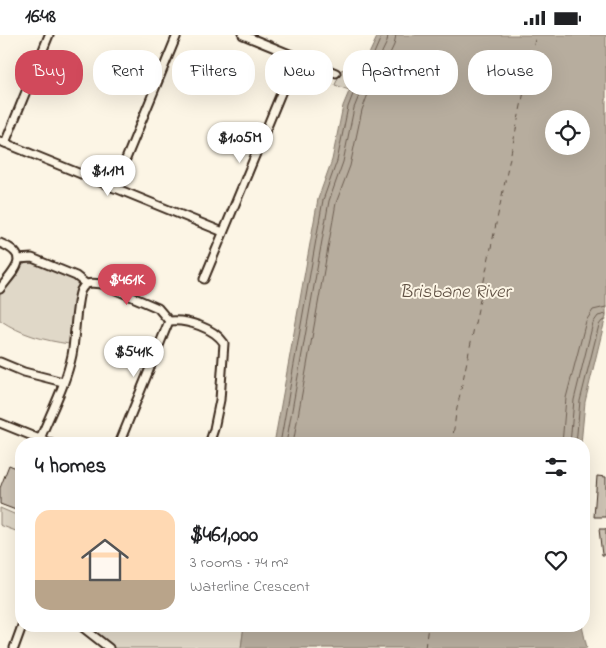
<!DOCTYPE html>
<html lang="en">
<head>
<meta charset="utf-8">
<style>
  :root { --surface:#fff; --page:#f6f6f6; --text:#202124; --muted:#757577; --accent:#d1495b }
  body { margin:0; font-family:"Indie Flower",sans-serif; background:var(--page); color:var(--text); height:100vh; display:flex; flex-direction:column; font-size:19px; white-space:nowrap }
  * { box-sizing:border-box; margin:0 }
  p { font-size:16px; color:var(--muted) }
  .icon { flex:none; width:28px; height:28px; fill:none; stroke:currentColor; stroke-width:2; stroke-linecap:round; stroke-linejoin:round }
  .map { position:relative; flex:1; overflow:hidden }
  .panel { position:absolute; left:15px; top:402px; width:575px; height:195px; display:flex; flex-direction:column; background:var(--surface); border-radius:20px; box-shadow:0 5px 20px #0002 }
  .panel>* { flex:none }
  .top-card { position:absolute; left:15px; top:15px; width:576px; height:45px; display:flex; gap:10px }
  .tools { position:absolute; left:545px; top:75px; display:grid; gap:10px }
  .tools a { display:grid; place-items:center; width:45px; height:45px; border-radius:50%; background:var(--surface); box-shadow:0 5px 20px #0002; font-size:25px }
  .price { position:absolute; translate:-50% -42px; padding:0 11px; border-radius:18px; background:#fff; color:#222; font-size:16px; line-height:32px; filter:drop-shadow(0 1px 2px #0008) }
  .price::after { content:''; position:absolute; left:50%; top:30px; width:15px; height:11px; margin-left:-8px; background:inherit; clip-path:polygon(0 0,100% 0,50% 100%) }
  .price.on { background:var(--accent); color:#fff }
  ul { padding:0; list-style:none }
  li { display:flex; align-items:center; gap:15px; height:125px; padding:0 20px }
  li span { display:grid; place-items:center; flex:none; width:140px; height:100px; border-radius:15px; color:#555 }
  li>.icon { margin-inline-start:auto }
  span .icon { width:60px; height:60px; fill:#fffc; stroke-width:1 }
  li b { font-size:21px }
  h2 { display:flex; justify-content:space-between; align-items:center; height:60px; padding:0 20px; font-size:21px }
  .chip { padding:0 18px; border-radius:20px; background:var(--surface); box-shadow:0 5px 20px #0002; font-size:18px; line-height:45px }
  .chip.on { background:var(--accent); color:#fff }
  .status { display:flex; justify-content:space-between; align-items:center; height:35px; padding:0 25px; background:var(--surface); direction:ltr }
  .status svg { height:14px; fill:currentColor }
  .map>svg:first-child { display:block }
  .green { fill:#e0d8c8; stroke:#8e8173 }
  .water { fill:#b7ad9e; stroke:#85796b; fill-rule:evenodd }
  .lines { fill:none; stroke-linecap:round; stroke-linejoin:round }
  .shore { stroke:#6d5e51; stroke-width:1 }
  .ferry { stroke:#605144; stroke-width:1; stroke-dasharray:6 5; stroke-linecap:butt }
  .building { fill:#ccc2b3; stroke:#3b2a1e }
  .minor-casing { stroke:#3b2a1e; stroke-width:11 }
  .minor { stroke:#fcf5e5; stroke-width:7 }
  .labels { text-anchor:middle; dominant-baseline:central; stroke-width:4; stroke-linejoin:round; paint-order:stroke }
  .water-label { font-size:19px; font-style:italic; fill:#605144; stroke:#fcf5e5 }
</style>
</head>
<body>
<div class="status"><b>16:48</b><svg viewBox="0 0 49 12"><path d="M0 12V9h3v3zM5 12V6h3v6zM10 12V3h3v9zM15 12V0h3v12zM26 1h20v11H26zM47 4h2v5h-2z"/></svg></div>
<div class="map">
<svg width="606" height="613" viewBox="0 0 606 613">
  <rect width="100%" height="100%" fill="#fcf5e5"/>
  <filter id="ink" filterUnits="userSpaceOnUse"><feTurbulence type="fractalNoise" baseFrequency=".02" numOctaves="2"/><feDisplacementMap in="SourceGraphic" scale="10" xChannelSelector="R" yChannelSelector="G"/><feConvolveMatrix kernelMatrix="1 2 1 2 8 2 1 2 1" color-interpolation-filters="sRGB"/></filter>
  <g filter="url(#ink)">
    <g class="green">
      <polygon points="349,31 358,35 349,55 335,50 341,35 346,34"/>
      <path d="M31 225 77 243 78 250 69 309C43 305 22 300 0 285V259L20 232Z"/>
      <polygon points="0,473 21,482 21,498 0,490"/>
      <polygon points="86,591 244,591 241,613 113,613"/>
    </g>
    <g class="water">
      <path d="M378 0H606V281L585 367 581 409H274L318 164 332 125 343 71 358 35 361 36ZM554 84H581V111H554Z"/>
      <polygon points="244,591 582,591 587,613 241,613"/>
    </g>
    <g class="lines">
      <g class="shore">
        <polyline points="280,409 323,165 337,126 348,72 360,41 366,37 382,0"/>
        <polyline points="286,409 329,166 343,127 354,73 365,46 371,40 387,7 388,0"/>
        <polyline points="293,409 336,168 350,131 362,75 371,51 378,44 394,10 396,0"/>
        <polyline points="562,409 566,363 586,286 593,275 606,272"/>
        <polyline points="570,409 574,365 593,288 598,281 606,279"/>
        <polyline points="576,409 580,366 599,290 602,286 606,285"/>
      </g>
      <g class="ferry">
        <polyline points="452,409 456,378 536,0"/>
        <polyline points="425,613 428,591"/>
      </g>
    </g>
    <g class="building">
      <polygon points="9,430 21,435 21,477 0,469 0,453"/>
      <polygon points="597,441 606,442 606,482 594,482"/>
      <polygon points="599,494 606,494 606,520 602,520"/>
    </g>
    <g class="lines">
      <defs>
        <g id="minor">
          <polyline points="243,0 336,38"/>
          <polyline points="0,106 223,197"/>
          <polyline points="5,108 49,0"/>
          <polyline points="114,153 177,0"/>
          <path d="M0 208C32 221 15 234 0 254"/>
          <polyline points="18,224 32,223 76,241 86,249"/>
          <polyline points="204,244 296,22"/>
          <polyline points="0,327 24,337 63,347"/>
          <polyline points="0,388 52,409"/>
          <path d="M40 404C51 377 66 349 72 320 75 306 76 264 81 255 86 246 94 248 102 249L158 273 169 286C187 284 214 293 224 308L220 365 214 394 209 409"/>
          <polyline points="119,409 169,286"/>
          <polyline points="81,591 109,613"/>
          <polyline points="14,613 22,591"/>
        </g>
      </defs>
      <use href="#minor" class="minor-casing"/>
      <use href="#minor" class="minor"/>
    </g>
  </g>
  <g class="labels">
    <g class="water-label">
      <text x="455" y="257">Brisbane River</text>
    </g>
  </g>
</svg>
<div class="tools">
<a><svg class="icon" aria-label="locate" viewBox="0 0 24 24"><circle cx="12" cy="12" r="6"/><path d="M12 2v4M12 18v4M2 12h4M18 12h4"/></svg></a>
</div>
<b class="price" style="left:240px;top:129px">$1.05M</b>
<b class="price" style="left:108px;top:162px">$1.1M</b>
<b class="price on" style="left:127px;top:271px">$461K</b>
<b class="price" style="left:134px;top:343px">$541K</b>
<div class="top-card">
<a class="chip on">Buy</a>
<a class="chip">Rent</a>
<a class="chip">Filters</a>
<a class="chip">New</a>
<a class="chip">Apartment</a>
<a class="chip">House</a>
</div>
<section class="panel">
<h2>4 homes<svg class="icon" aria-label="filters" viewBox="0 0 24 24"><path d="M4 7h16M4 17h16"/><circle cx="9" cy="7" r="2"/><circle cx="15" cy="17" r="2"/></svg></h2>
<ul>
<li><span style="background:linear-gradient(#ffd9b3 70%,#b9a48a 0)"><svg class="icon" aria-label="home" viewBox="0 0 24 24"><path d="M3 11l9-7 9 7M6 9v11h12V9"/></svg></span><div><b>$461,000</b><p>3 rooms · 74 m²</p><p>Waterline Crescent</p></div><svg class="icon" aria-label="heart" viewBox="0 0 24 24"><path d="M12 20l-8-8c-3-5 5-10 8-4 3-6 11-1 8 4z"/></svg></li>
</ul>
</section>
</div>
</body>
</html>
